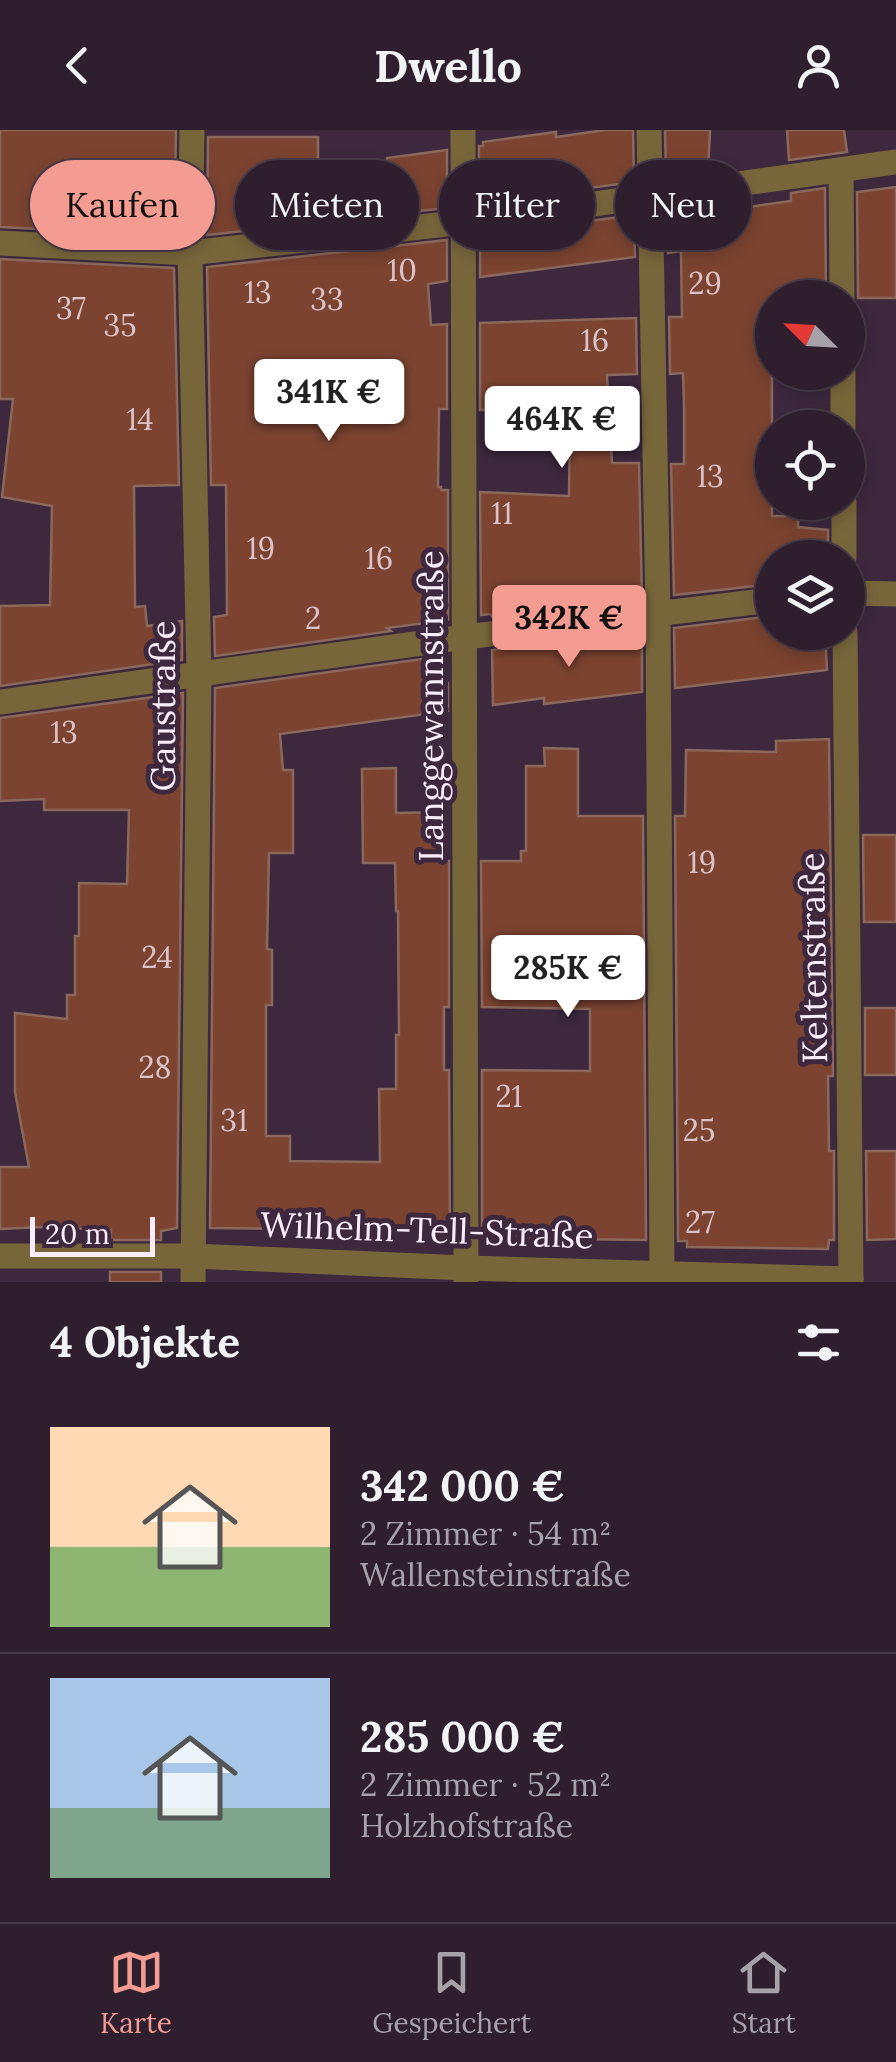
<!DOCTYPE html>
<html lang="de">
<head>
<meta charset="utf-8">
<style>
  :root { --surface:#2e1e2e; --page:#3a2b3a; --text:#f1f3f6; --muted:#a7a2aa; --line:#493c4a; --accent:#f59c92 }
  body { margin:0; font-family:Lora,serif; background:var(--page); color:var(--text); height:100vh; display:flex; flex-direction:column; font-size:38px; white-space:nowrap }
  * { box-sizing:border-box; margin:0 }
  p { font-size:32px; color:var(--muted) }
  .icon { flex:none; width:55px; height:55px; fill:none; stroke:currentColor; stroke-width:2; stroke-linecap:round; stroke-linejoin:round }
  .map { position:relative; height:1152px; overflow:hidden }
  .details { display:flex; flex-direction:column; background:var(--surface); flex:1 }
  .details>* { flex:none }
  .guide { position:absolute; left:30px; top:30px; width:838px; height:90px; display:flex; gap:20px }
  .needle { width:65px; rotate:294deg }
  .controls { position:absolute; left:755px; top:150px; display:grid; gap:20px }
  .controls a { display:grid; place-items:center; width:110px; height:110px; border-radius:50%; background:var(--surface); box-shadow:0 5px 15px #0003,0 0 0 2px var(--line); font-size:50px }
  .scale { position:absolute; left:30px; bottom:25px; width:125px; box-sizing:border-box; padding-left:10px; border:5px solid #faecfa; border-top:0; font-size:28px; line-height:35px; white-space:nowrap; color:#faecfa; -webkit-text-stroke:8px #3d283e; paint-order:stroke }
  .price { position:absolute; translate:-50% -85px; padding:0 22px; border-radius:10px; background:#fff; color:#222; font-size:32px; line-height:65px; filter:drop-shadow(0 2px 5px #0008) }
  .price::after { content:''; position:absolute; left:50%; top:60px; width:30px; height:22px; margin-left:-15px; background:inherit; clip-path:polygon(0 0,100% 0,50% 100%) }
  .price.current { background:var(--accent); color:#111 }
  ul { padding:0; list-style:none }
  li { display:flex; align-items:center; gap:30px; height:250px; padding:0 50px }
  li+li { border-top:2px solid var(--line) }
  li span { display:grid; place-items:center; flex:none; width:280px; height:200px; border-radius:0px; color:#555 }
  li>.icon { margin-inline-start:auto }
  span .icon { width:120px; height:120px; fill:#fffc; stroke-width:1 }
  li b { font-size:42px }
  h2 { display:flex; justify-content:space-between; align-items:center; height:120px; padding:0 50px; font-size:42px }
  .chip { padding:0 35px; border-radius:45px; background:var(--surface); box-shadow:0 5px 15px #0003,0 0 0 2px var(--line); font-size:35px; line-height:90px }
  .chip.current { background:var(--accent); color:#111 }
  header { display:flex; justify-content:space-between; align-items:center; height:130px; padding:0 50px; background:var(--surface); font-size:45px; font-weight:800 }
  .tabs { display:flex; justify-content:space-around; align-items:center; height:140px; border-top:2px solid var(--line); background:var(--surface); font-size:28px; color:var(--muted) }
  .tabs a { display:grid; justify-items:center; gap:5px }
  .tabs .current { color:var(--accent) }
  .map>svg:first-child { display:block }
  .building { fill:#7b4330; stroke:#8a685c; stroke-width:2.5 }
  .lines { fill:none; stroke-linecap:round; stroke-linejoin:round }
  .minor { stroke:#78663b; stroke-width:25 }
  .labels { text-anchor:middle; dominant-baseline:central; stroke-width:10; stroke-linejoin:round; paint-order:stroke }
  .number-label { font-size:30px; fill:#dac2c8 }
  .street-label { font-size:35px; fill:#faecfa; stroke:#3d283e }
</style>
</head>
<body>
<header><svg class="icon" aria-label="back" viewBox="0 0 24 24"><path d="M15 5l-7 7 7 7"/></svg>Dwello<svg class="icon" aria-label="person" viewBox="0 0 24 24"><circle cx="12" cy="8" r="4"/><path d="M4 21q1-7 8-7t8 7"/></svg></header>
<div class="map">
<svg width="896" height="1152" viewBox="0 0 896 1152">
  <rect width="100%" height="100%" fill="#3d283e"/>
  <g class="building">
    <polygon points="0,0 176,0 174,106 0,97"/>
    <polygon points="605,0 633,0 634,52 479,73 479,16 483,16 483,12 556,2 556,7"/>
    <polygon points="665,0 710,0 708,42 666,48"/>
    <polygon points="787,0 844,0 847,22 789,30"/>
    <polygon points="208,7 318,7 318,41 387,40 387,28 447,20 447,78 207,105"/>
    <polygon points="896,57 896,168 858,168 857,62"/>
    <polygon points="825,58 826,168 772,168 772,386 798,386 798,397 828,400 828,428 772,428 772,454 674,465 671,334 684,334 684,275 683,243 670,244 669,187 682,187 681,121 668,123 667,80 706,75 706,83 791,71 791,63"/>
    <polygon points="634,85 635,127 480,147 480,106"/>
    <polygon points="447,110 447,151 428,154 431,195 447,194 447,279 439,279 438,357 441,357 441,360 448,360 448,490 387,498 391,501 215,526 214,487 227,485 226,355 211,355 207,137"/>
    <polygon points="0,129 174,138 179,355 134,356 135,477 145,476 147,496 182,491 182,530 0,556 0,476 50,475 52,376 2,367 13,269 0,269"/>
    <polygon points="636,188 637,244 607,245 612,333 639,333 642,469 492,487 491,484 481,485 480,362 569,366 570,287 557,287 557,280 480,280 480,193"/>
    <polygon points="772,486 772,502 825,502 827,540 675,558 674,498"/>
    <polygon points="642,502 642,562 544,574 544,568 493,575 492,520"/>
    <polygon points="422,529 448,553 448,581 280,604 283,640 293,640 293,723 269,723 267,819 272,820 272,875 266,875 266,1006 290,1006 290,1031 380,1032 379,959 396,959 396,905 399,905 398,781 396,781 395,733 363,733 362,639 396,638 396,683 445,682 445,731 449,731 449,877 444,877 444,940 449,940 450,1103 313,1103 313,1099 210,1098 215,558"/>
    <polygon points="183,563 177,1098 161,1101 161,1110 111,1110 111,1100 41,1097 0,1099 0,1037 29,1037 15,962 15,883 67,889 67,865 75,865 75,806 79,806 79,753 127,754 129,680 44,680 44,669 0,671 0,588"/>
    <polygon points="829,609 833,946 828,946 829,1021 834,1021 834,1110 829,1110 828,1119 687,1117 687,1111 678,1111 675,686 685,686 686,620 776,622 776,611"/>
    <polygon points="544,618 578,619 578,686 643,686 646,1110 496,1108 496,1103 482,1103 482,940 590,941 590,879 482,877 481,731 521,731 521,721 526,721 526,636 545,636"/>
    <polygon points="863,705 896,705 896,792 864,792"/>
    <rect x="865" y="878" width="31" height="67"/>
    <polygon points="866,1021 896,1021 896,1109 867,1110"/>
    <rect x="110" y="1142" width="51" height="10"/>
  </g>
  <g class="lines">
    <g class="minor">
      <polyline points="192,0 190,123 199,544 193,1152"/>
      <polyline points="463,0 466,1152"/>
      <polyline points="649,0 658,483 662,1144"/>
      <polyline points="841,40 842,168"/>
      <polyline points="0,113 190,123 464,92 896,32"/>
      <polyline points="843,242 843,298"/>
      <polyline points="844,372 844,428"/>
      <polyline points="848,463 896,464"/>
      <polyline points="845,502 851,1152"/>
      <polyline points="0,572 465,507 772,470"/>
      <polyline points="0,1126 193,1126 466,1138 851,1149"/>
    </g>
  </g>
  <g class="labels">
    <g class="number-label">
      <text x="402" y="140">10</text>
      <text x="705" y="153">29</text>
      <text x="258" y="162">13</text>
      <text x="327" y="169">33</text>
      <text x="71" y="178">37</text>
      <text x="120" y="195">35</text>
      <text x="595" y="210">16</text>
      <text x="140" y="289">14</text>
      <text x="710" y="346">13</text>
      <text x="502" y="383">11</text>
      <text x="261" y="418">19</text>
      <text x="379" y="428">16</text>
      <text x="313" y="488">2</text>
      <text x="64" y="602">13</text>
      <text x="702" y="732">19</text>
      <text x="157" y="827">24</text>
      <text x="155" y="937">28</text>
      <text x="509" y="966">21</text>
      <text x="234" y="990">31</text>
      <text x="699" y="1000">25</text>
      <text x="700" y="1092">27</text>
    </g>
    <g class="street-label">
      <text transform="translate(162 576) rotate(-90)">Gaustraße</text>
      <text transform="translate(430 576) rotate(-90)">Langgewannstraße</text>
      <text transform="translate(813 828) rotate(-91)">Keltenstraße</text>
      <text transform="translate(427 1100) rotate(2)">Wilhelm-Tell-Straße</text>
    </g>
  </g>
</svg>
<div class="controls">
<a><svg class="needle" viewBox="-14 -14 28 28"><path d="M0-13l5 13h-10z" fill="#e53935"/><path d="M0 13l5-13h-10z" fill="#a7a2aa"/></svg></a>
<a><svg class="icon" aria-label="locate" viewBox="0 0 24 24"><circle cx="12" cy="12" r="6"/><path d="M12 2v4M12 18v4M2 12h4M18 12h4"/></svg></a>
<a><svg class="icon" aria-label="layers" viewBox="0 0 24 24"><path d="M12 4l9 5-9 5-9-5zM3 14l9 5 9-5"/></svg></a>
</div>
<div class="scale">20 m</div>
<b class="price" style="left:329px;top:314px">341K €</b>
<b class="price" style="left:562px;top:341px">464K €</b>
<b class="price current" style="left:569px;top:540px">342K €</b>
<b class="price" style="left:568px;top:890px">285K €</b>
<div class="guide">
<a class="chip current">Kaufen</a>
<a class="chip">Mieten</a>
<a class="chip">Filter</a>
<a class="chip">Neu</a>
</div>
</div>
<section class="details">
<h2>4 Objekte<svg class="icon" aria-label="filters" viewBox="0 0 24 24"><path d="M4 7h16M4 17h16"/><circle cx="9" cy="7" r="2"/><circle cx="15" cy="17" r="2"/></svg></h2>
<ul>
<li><span style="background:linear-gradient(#ffd9b3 60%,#8fb573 0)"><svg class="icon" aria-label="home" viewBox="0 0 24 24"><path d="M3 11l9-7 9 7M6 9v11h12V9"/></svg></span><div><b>342 000 €</b><p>2 Zimmer · 54 m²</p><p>Wallensteinstraße</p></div></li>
<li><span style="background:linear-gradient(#a9c7e8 65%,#7fa58c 0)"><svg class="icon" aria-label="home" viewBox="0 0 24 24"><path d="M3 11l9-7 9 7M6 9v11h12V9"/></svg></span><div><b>285 000 €</b><p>2 Zimmer · 52 m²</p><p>Holzhofstraße</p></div></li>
</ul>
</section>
<nav class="tabs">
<a class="current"><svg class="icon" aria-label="map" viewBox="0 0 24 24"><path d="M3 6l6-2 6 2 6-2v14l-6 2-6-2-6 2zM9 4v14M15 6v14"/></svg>Karte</a>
<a><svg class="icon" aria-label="saved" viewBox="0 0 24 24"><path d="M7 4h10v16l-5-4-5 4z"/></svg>Gespeichert</a>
<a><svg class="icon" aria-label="home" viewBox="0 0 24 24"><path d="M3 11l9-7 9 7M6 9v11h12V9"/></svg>Start</a>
</nav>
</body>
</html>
